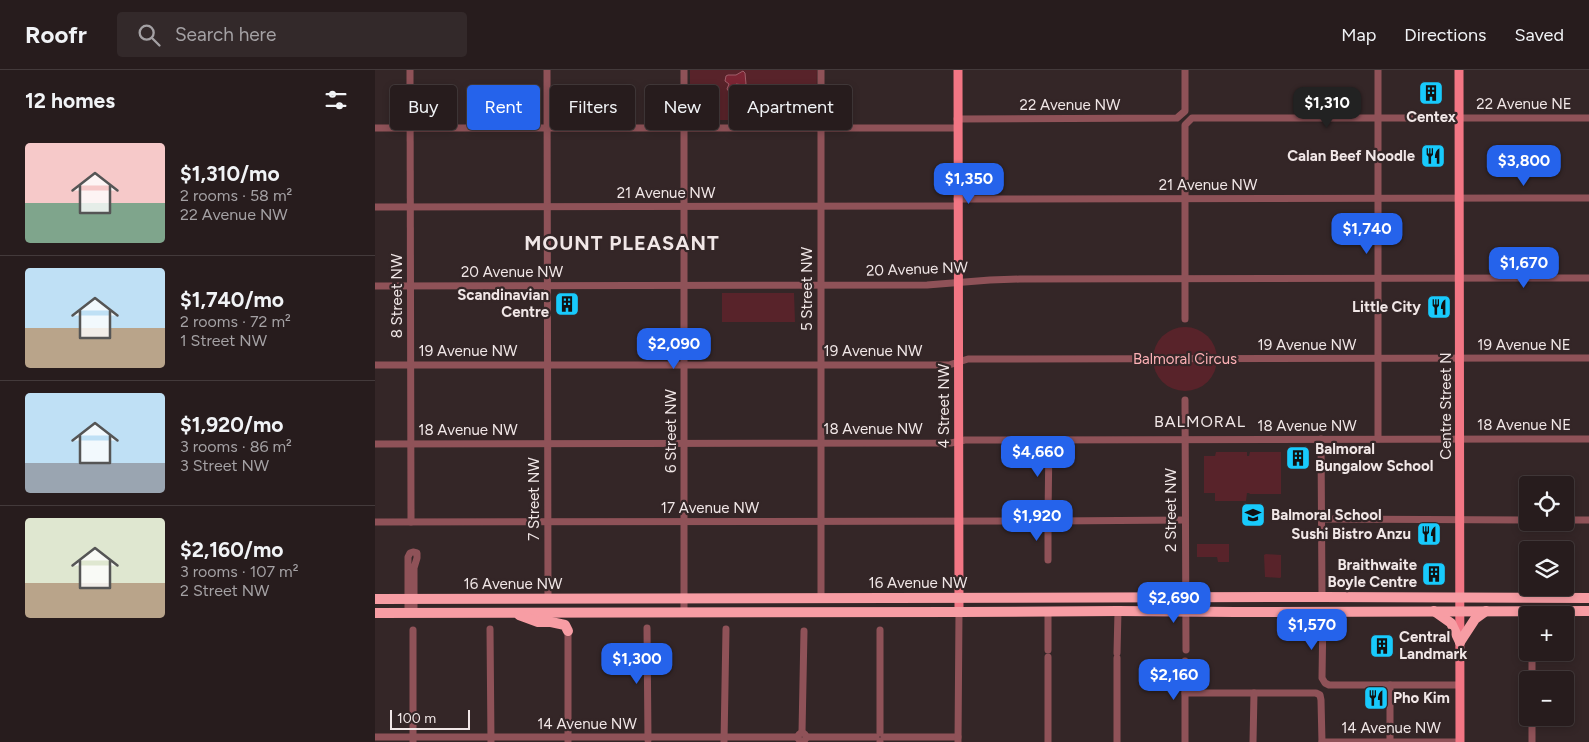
<!DOCTYPE html>
<html lang="en">
<head>
<meta charset="utf-8">
<style>
  :root { --surface:#271c1d; --page:#33292a; --text:#f1f3f6; --muted:#a4a1a4; --line:#433a3b; --accent:#2563eb }
  body { margin:0; font-family:Figtree,sans-serif; background:var(--page); color:var(--text); height:100vh; display:flex; flex-direction:column; font-size:19px; white-space:nowrap }
  * { box-sizing:border-box; margin:0 }
  p { font-size:16px; color:var(--muted) }
  .icon { flex:none; width:28px; height:28px; fill:none; stroke:currentColor; stroke-width:2; stroke-linecap:round; stroke-linejoin:round }
  .map { position:relative; flex:1; overflow:hidden }
  .panel { display:flex; flex-direction:column; background:var(--surface); width:375px }
  .panel>* { flex:none }
  .hud { position:absolute; left:15px; top:15px; width:475px; height:45px; display:flex; gap:10px }
  .fabs { position:absolute; left:1144px; top:406px; display:grid; gap:10px }
  .fabs a { display:grid; place-items:center; width:55px; height:55px; border-radius:5px; background:var(--surface); box-shadow:0 2px 8px #0003,0 0 0 1px var(--line); font-size:25px }
  .scale { position:absolute; left:15px; bottom:12px; width:80px; box-sizing:border-box; padding-left:5px; border:2px solid #f1e7e7; border-top:0; font-size:14px; line-height:18px; white-space:nowrap; color:#f1e7e7; -webkit-text-stroke:4px #342627; paint-order:stroke }
  .price { position:absolute; translate:-50% -42px; padding:0 11px; border-radius:10px; background:var(--accent); color:#fff; font-size:16px; line-height:32px; filter:drop-shadow(0 1px 2px #0008) }
  .price::after { content:''; position:absolute; left:50%; top:30px; width:15px; height:11px; margin-left:-8px; background:inherit; clip-path:polygon(0 0,100% 0,50% 100%) }
  .price.on { background:#222; color:#fff }
  ul { padding:0; list-style:none }
  li { display:flex; align-items:center; gap:15px; height:125px; padding:0 25px }
  li+li { border-top:1px solid var(--line) }
  li span { display:grid; place-items:center; flex:none; width:140px; height:100px; border-radius:5px; color:#555 }
  li>.icon { margin-inline-start:auto }
  span .icon { width:60px; height:60px; fill:#fffc; stroke-width:1 }
  li b { font-size:21px }
  h2 { display:flex; justify-content:space-between; align-items:center; height:60px; padding:0 25px; font-size:21px }
  .tag { padding:0 18px; border-radius:5px; background:var(--surface); box-shadow:0 2px 8px #0003,0 0 0 1px var(--line); font-size:18px; line-height:45px }
  .tag.on { background:var(--accent); color:#fff }
  header { display:flex; align-items:center; gap:30px; box-sizing:border-box; height:70px; padding:0 25px; background:var(--surface); border-bottom:1px solid var(--line) }
  header strong { font-size:24px }
  nav { display:flex; gap:28px; margin-inline-start:auto; font-size:18px }
  .search { width:350px; height:45px; background:var(--page); display:flex; align-items:center; gap:12px; box-sizing:border-box; padding:0 18px; border-radius:5px; color:var(--muted); font-size:19px }
  main { display:flex; flex:1; min-height:0 }
  .map>svg:first-child { display:block }
  .green { fill:#58232a }
  .water { fill:#7c2534; stroke:#9f5f6a }
  .lines { fill:none; stroke-linecap:round; stroke-linejoin:round }
  .minor { stroke:#8f5258; stroke-width:7 }
  .major { stroke:#f27684; stroke-width:9 }
  .highway { stroke:#f79da4; stroke-width:10 }
  .labels { text-anchor:middle; dominant-baseline:central; stroke-width:4.5; stroke-linejoin:round; paint-order:stroke }
  .street-label { font-size:15px; fill:#f1e7e7; stroke:#342627 }
  .poi-label { font-size:15px; font-weight:bold; fill:#f1e7e7; stroke:#342627; text-anchor:end }
  .park-label { font-size:15px; fill:#fdb1b6; stroke:#342627 }
  .neighbourhood-label { font-size:16px; letter-spacing:1px; fill:#f1e7e7; stroke:#342627 }
  .district-label { font-size:20px; font-weight:bold; letter-spacing:1px; fill:#f1e7e7; stroke:#342627 }
</style>
</head>
<body>
<header>
<strong>Roofr</strong>
<div class="search"><svg class="icon" aria-label="search" viewBox="0 0 24 24"><circle cx="10" cy="10" r="6"/><path d="M15 15l6 6"/></svg>Search here</div>
<nav><a>Map</a><a>Directions</a><a>Saved</a></nav>
</header>
<main>
<section class="panel">
<h2>12 homes<svg class="icon" aria-label="filters" viewBox="0 0 24 24"><path d="M4 7h16M4 17h16"/><circle cx="9" cy="7" r="2"/><circle cx="15" cy="17" r="2"/></svg></h2>
<ul>
<li><span style="background:linear-gradient(#f6c9c9 60%,#7fa58c 0)"><svg class="icon" aria-label="home" viewBox="0 0 24 24"><path d="M3 11l9-7 9 7M6 9v11h12V9"/></svg></span><div><b>$1,310/mo</b><p>2 rooms · 58 m²</p><p>22 Avenue NW</p></div></li>
<li><span style="background:linear-gradient(#bfe0f5 60%,#b9a48a 0)"><svg class="icon" aria-label="home" viewBox="0 0 24 24"><path d="M3 11l9-7 9 7M6 9v11h12V9"/></svg></span><div><b>$1,740/mo</b><p>2 rooms · 72 m²</p><p>1 Street NW</p></div></li>
<li><span style="background:linear-gradient(#bfe0f5 70%,#9aa5b1 0)"><svg class="icon" aria-label="home" viewBox="0 0 24 24"><path d="M3 11l9-7 9 7M6 9v11h12V9"/></svg></span><div><b>$1,920/mo</b><p>3 rooms · 86 m²</p><p>3 Street NW</p></div></li>
<li><span style="background:linear-gradient(#dfe7d0 65%,#b9a48a 0)"><svg class="icon" aria-label="home" viewBox="0 0 24 24"><path d="M3 11l9-7 9 7M6 9v11h12V9"/></svg></span><div><b>$2,160/mo</b><p>3 rooms · 107 m²</p><p>2 Street NW</p></div></li>
</ul>
</section>
<div class="map">
<svg width="1214" height="672" viewBox="0 0 1214 672">
  <rect width="100%" height="100%" fill="#342627"/>
  <g class="green">
    <polygon points="315,0 442,0 441,50 315,50"/>
    <polygon points="347,223 419,223 420,252 347,252"/>
    <circle cx="810" cy="289" r="32"/>
    <polygon points="841,382 872,382 872,386 874,386 875,382 906,382 906,424 875,424 874,423 872,423 871,431 840,431 840,423 829,423 829,386 840,386"/>
    <polygon points="822,474 854,474 854,492 843,492 842,487 822,487"/>
    <polygon points="891,484 906,485 906,507 905,508 890,507 889,485"/>
  </g>
  <polygon class="water" points="368,1 370,3 371,14 369,15 361,14 362,21 359,24 355,23 352,19 354,14 350,11 351,6 353,5 361,5"/>
  <g class="lines">
    <g class="minor">
      <polyline points="35,0 36,452"/>
      <polyline points="172,0 173,529"/>
      <polyline points="446,0 446,528"/>
      <polyline points="1003,0 1003,369"/>
      <polyline points="582,49 802,48 810,41 810,0"/>
      <polyline points="0,58 583,58"/>
      <polyline points="582,129 1214,128"/>
      <polyline points="0,137 583,136"/>
      <polyline points="0,216 552,215 615,210 645,209 1214,208"/>
      <polyline points="810,249 810,55 817,48 1214,48"/>
      <polyline points="0,295 574,295 593,289 1214,288"/>
      <polyline points="810,330 811,580"/>
      <polyline points="946,369 947,527"/>
      <polyline points="0,374 576,373 590,370 1214,369"/>
      <polyline points="673,446 674,370"/>
      <polyline points="946,449 1152,450"/>
      <polyline points="1190,450 1214,450"/>
      <polyline points="678,451 810,450"/>
      <polyline points="0,452 669,451"/>
      <polyline points="673,454 676,453 678,451 677,448 673,446 670,447 669,451 673,454 673,490"/>
      <polyline points="309,542 309,0"/>
      <polyline points="948,542 947,608 950,613 954,615 1085,615"/>
      <polyline points="33,543 33,487 35,483 38,482 42,483 42,488 39,498 39,543"/>
      <polyline points="272,558 273,670"/>
      <polyline points="115,559 116,672"/>
      <polyline points="38,560 38,672"/>
      <polyline points="193,561 193,671"/>
      <polyline points="673,580 673,541"/>
      <polyline points="1157,582 1157,610"/>
      <polyline points="742,583 743,541"/>
      <polyline points="810,623 941,623 945,625 946,630 947,672"/>
      <polyline points="1157,648 1157,672"/>
      <polyline points="427,662 429,561"/>
      <circle cx="427" cy="667" r="4"/>
      <polyline points="505,663 505,560"/>
      <polyline points="0,667 423,667"/>
      <polyline points="432,667 501,667"/>
      <polyline points="509,667 583,667"/>
      <polyline points="505,671 505,672"/>
      <polyline points="349,672 351,559"/>
      <polyline points="583,672 584,542"/>
      <polyline points="673,672 673,587"/>
      <polyline points="742,672 742,588"/>
      <polyline points="810,672 810,591"/>
      <polyline points="878,672 879,623"/>
      <polyline points="947,672 1085,672"/>
      <polyline points="1015,672 1015,615"/>
    </g>
    <g class="major">
      <polyline points="583,0 584,542"/>
      <polyline points="1084,0 1085,672"/>
    </g>
    <g class="highway">
      <polyline points="0,529 947,527 1214,528"/>
      <polyline points="1059,541 1076,553 1085,572"/>
      <polyline points="0,543 584,542 743,541 860,542 1214,541"/>
      <polyline points="144,545 163,552 176,552 190,555 193,561"/>
      <polyline points="1085,572 1100,549 1111,541"/>
    </g>
  </g>
  <defs>
    <symbol id="building-square" viewBox="-11 -11 22 22"><rect x="-9" y="-9" width="18" height="18" rx="4" fill="#18cafc" stroke="#342627"/><path d="M-4-6H4V6H1V3H-1V6H-4ZM-2.5-4.3h1.7v1.8h-1.7ZM.8-4.3h1.7v1.8H.8ZM-2.5-1h1.7V.8h-1.7ZM.8-1h1.7V.8H.8Z" fill="#111"/></symbol>
    <symbol id="restaurant-square" viewBox="-11 -11 22 22"><rect x="-9" y="-9" width="18" height="18" rx="4" fill="#18cafc" stroke="#342627"/><path d="M-5-6h1v4h1v-4h1v4h1v-4h1v5L-1.5 .5V6h-2V.5L-5-1ZM5-6V6H3V1.5H1.5Q1.5-4 5-6Z" fill="#111"/></symbol>
    <symbol id="school-square" viewBox="-11 -11 22 22"><rect x="-9" y="-9" width="18" height="18" rx="4" fill="#18cafc" stroke="#342627"/><path d="M0-5L7-2L0 1L-7-2ZM-4 1L0 2.5L4 1V4Q0 6-4 4Z" fill="#111"/></symbol>
  </defs>
  <g fill-rule="evenodd">
    <use href="#building-square" x="1042" y="9" width="28" height="28"/>
    <use href="#restaurant-square" x="1044" y="72" width="28" height="28"/>
    <use href="#building-square" x="178" y="220" width="28" height="28"/>
    <use href="#restaurant-square" x="1050" y="223" width="28" height="28"/>
    <use href="#building-square" x="909" y="374" width="28" height="28"/>
    <use href="#school-square" x="864" y="431" width="28" height="28"/>
    <use href="#restaurant-square" x="1040" y="450" width="28" height="28"/>
    <use href="#building-square" x="1045" y="490" width="28" height="28"/>
    <use href="#building-square" x="993" y="562" width="28" height="28"/>
    <use href="#restaurant-square" x="987" y="614" width="28" height="28"/>
  </g>
  <g class="labels">
    <g class="street-label">
      <text x="1149" y="34">22 Avenue NE</text>
      <text x="695" y="35">22 Avenue NW</text>
      <text x="833" y="115">21 Avenue NW</text>
      <text x="291" y="123">21 Avenue NW</text>
      <text transform="translate(542 199) rotate(-2)">20 Avenue NW</text>
      <text x="137" y="202">20 Avenue NW</text>
      <text transform="translate(432 219) rotate(-90)">5 Street NW</text>
      <text transform="translate(22 226) rotate(-90)">8 Street NW</text>
      <text x="932" y="275">19 Avenue NW</text>
      <text x="1149" y="275">19 Avenue NE</text>
      <text x="93" y="281">19 Avenue NW</text>
      <text x="498" y="281">19 Avenue NW</text>
      <text transform="translate(569 336) rotate(-90)">4 Street NW</text>
      <text transform="translate(1071 336) rotate(-90)">Centre Street N</text>
      <text x="1149" y="355">18 Avenue NE</text>
      <text x="932" y="356">18 Avenue NW</text>
      <text x="498" y="359">18 Avenue NW</text>
      <text x="93" y="360">18 Avenue NW</text>
      <text transform="translate(296 361) rotate(-90)">6 Street NW</text>
      <text transform="translate(159 429) rotate(-90)">7 Street NW</text>
      <text x="335" y="438">17 Avenue NW</text>
      <text transform="translate(796 440) rotate(-90)">2 Street NW</text>
      <text x="543" y="513">16 Avenue NW</text>
      <text x="138" y="514">16 Avenue NW</text>
      <text x="212" y="654">14 Avenue NW</text>
      <text x="1016" y="658">14 Avenue NW</text>
    </g>
    <g class="poi-label">
      <text x="1056" y="47" text-anchor="middle">Centex</text>
      <text x="1040" y="86">Calan Beef Noodle</text>
      <text x="174" y="225">Scandinavian<tspan x="174" dy="17">Centre</tspan></text>
      <text x="1046" y="237">Little City</text>
      <text x="940" y="379" text-anchor="start">Balmoral<tspan x="940" dy="17">Bungalow School</tspan></text>
      <text x="896" y="445" text-anchor="start">Balmoral School</text>
      <text x="1036" y="464">Sushi Bistro Anzu</text>
      <text x="1042" y="495">Braithwaite<tspan x="1042" dy="17">Boyle Centre</tspan></text>
      <text x="1024" y="567" text-anchor="start">Central<tspan x="1024" dy="17">Landmark</tspan></text>
      <text x="1018" y="628" text-anchor="start">Pho Kim</text>
    </g>
    <g class="park-label">
      <text x="810" y="289">Balmoral Circus</text>
    </g>
    <g class="neighbourhood-label">
      <text x="825" y="351">BALMORAL</text>
    </g>
    <g class="district-label">
      <text x="247" y="173">MOUNT PLEASANT</text>
    </g>
  </g>
</svg>
<div class="fabs">
<a><svg class="icon" aria-label="locate" viewBox="0 0 24 24"><circle cx="12" cy="12" r="6"/><path d="M12 2v4M12 18v4M2 12h4M18 12h4"/></svg></a>
<a><svg class="icon" aria-label="layers" viewBox="0 0 24 24"><path d="M12 4l9 5-9 5-9-5zM3 14l9 5 9-5"/></svg></a>
<a>+</a>
<a>−</a>
</div>
<div class="scale">100 m</div>
<b class="price on" style="left:952px;top:59px">$1,310</b>
<b class="price" style="left:1149px;top:117px">$3,800</b>
<b class="price" style="left:594px;top:135px">$1,350</b>
<b class="price" style="left:992px;top:185px">$1,740</b>
<b class="price" style="left:1149px;top:219px">$1,670</b>
<b class="price" style="left:299px;top:300px">$2,090</b>
<b class="price" style="left:663px;top:408px">$4,660</b>
<b class="price" style="left:662px;top:472px">$1,920</b>
<b class="price" style="left:799px;top:554px">$2,690</b>
<b class="price" style="left:937px;top:581px">$1,570</b>
<b class="price" style="left:262px;top:615px">$1,300</b>
<b class="price" style="left:799px;top:631px">$2,160</b>
<div class="hud">
<a class="tag">Buy</a>
<a class="tag on">Rent</a>
<a class="tag">Filters</a>
<a class="tag">New</a>
<a class="tag">Apartment</a>
</div>
</div>
</main>
</body>
</html>
